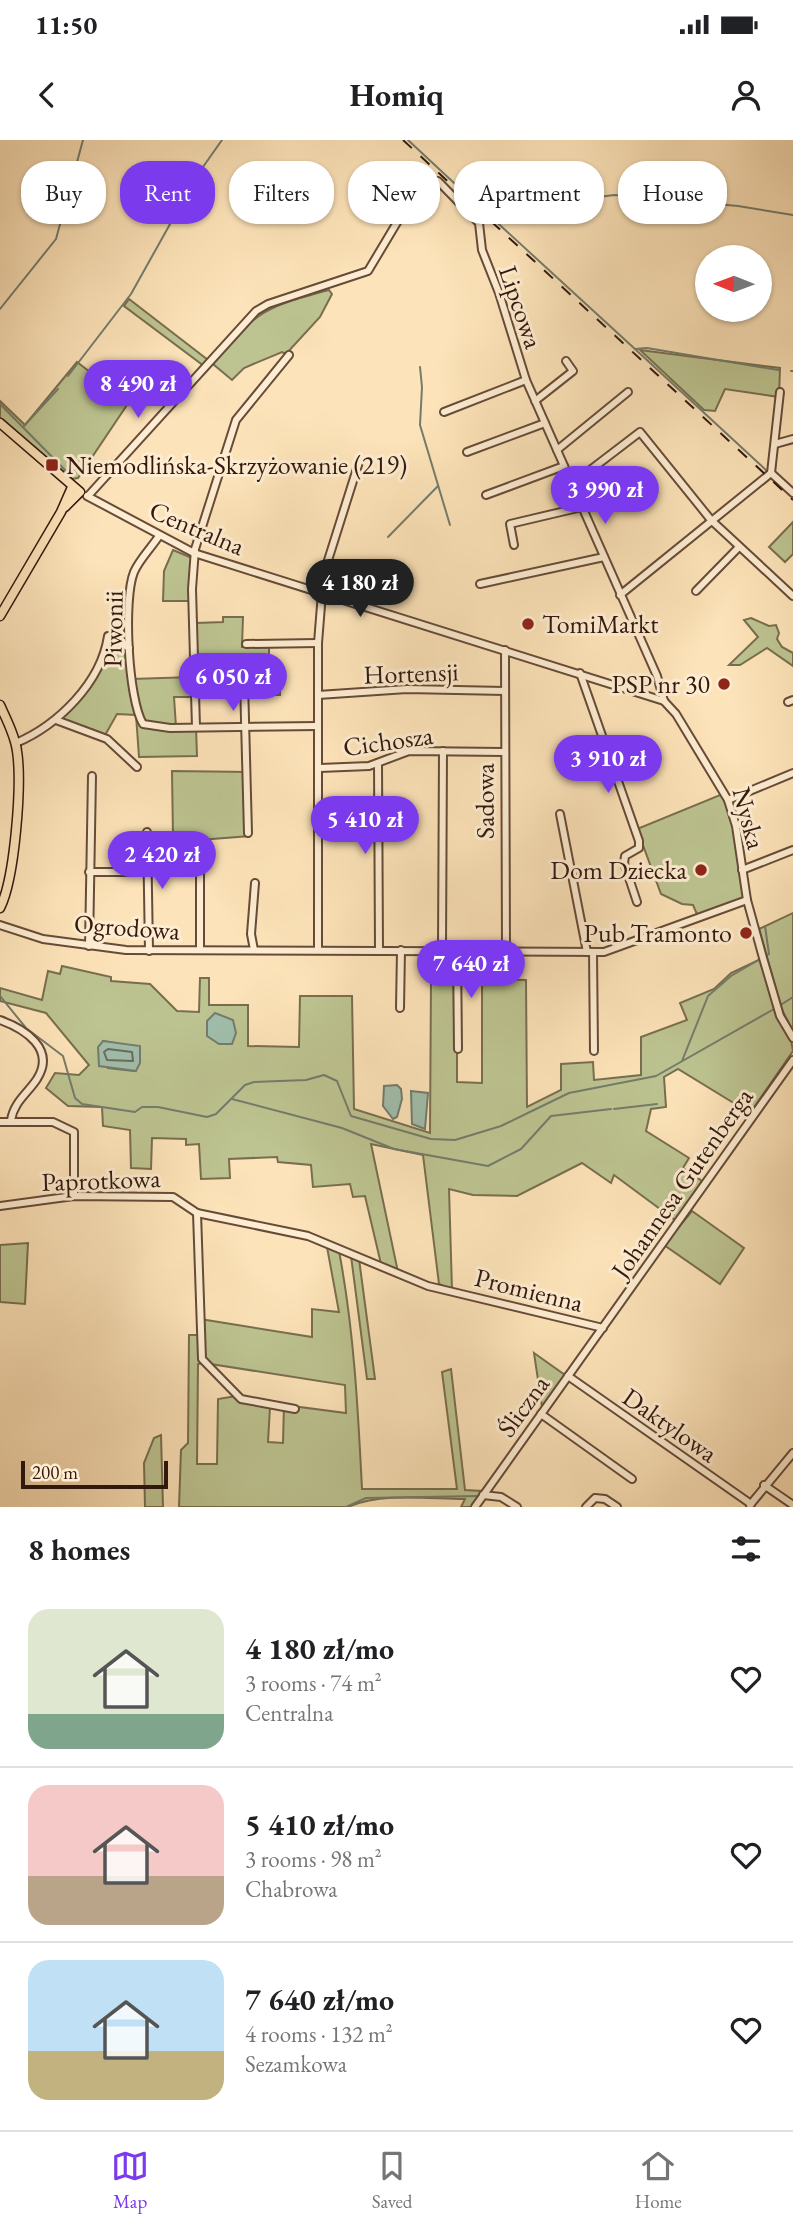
<!DOCTYPE html>
<html lang="en">
<head>
<meta charset="utf-8">
<style>
  :root { --surface:#fff; --page:#f6f6f6; --text:#202124; --muted:#757577; --line:#e0e0e0; --accent:#7c3aed }
  body { margin:0; font-family:"EB Garamond",serif; background:var(--page); color:var(--text); height:100vh; display:flex; flex-direction:column; font-size:26px; white-space:nowrap }
  * { box-sizing:border-box; margin:0 }
  p { font-size:23px; color:var(--muted) }
  .icon { flex:none; width:38px; height:38px; fill:none; stroke:currentColor; stroke-width:2; stroke-linecap:round; stroke-linejoin:round }
  .map { position:relative; height:1367px; overflow:hidden }
  .side { display:flex; flex-direction:column; background:var(--surface); flex:1 }
  .side>* { flex:none }
  .banner { position:absolute; left:21px; top:21px; width:752px; height:63px; display:flex; gap:14px }
  .needle { width:46px; rotate:271deg }
  .tools { position:absolute; left:695px; top:105px; display:grid; gap:14px }
  .tools a { display:grid; place-items:center; width:77px; height:77px; border-radius:50%; background:var(--surface); box-shadow:0 2px 5px #0004; font-size:35px }
  .scale { position:absolute; left:21px; bottom:18px; width:147px; box-sizing:border-box; padding-left:7px; border:4px solid #33180d; border-top:0; font-size:19px; line-height:24px; white-space:nowrap; color:#33180d; -webkit-text-stroke:5px #feedd2; paint-order:stroke }
  .price { position:absolute; translate:-50% -60px; padding:0 16px; border-radius:24px; background:var(--accent); color:#fff; font-size:23px; line-height:46px; filter:drop-shadow(0 2px 4px #0008) }
  .price::after { content:''; position:absolute; left:50%; top:42px; width:21px; height:16px; margin-left:-10px; background:inherit; clip-path:polygon(0 0,100% 0,50% 100%) }
  .price.active { background:#222; color:#fff }
  ul { padding:0; list-style:none }
  li { display:flex; align-items:center; gap:21px; height:175px; padding:0 28px }
  li+li { border-top:2px solid var(--line) }
  li span { display:grid; place-items:center; flex:none; width:196px; height:140px; border-radius:21px; color:#555 }
  li>.icon { margin-inline-start:auto }
  span .icon { width:84px; height:84px; fill:#fffc; stroke-width:1 }
  li b { font-size:30px }
  h2 { display:flex; justify-content:space-between; align-items:center; height:84px; padding:0 28px; font-size:30px }
  .pill { padding:0 24px; border-radius:28px; background:var(--surface); box-shadow:0 2px 5px #0004; font-size:24px; line-height:63px }
  .pill.active { background:var(--accent); color:#fff }
  .status { display:flex; justify-content:space-between; align-items:center; height:49px; padding:0 35px; background:var(--surface); direction:ltr }
  .status svg { height:19px; fill:currentColor }
  header { display:flex; justify-content:space-between; align-items:center; height:91px; padding:0 28px; background:var(--surface); font-size:32px; font-weight:700 }
  .tabs { display:flex; justify-content:space-around; align-items:center; height:98px; border-top:2px solid var(--line); background:var(--surface); font-size:19px; color:var(--muted) }
  .tabs a { display:grid; justify-items:center; gap:4px }
  .tabs .active { color:var(--accent) }
  .map>svg:first-child { display:block }
  .green { fill:#bdc491; stroke:#786e4f; stroke-width:2; fill-rule:evenodd }
  .water { fill:#a0beac; stroke:#747c6c; stroke-width:2 }
  .lines { fill:none; stroke-linecap:round; stroke-linejoin:round }
  .shore { stroke:#6a6b5c; stroke-width:2 }
  .stream { stroke:#747c6c; stroke-width:2 }
  .minor-casing { stroke:#664b38; stroke-width:10 }
  .major-casing { stroke:#33180d; stroke-width:11 }
  .minor { stroke:#feedd2; stroke-width:6 }
  .major { stroke:#fde3b9; stroke-width:8 }
  .rail { stroke:#33180d; stroke-width:2; stroke-dasharray:12 12; stroke-linecap:butt }
  .poi-dot { fill:#8f2418; stroke:#feedd2; stroke-width:2.5 }
  .labels { text-anchor:middle; dominant-baseline:central; stroke-width:6; stroke-linejoin:round; paint-order:stroke }
  .street-label { font-size:26px; fill:#33180d; stroke:#feedd2 }
  .poi-label { font-size:26px; fill:#33180d; stroke:#feedd2; text-anchor:end }
</style>
</head>
<body>
<div class="status"><b>11:50</b><svg viewBox="0 0 49 12"><path d="M0 12V9h3v3zM5 12V6h3v6zM10 12V3h3v9zM15 12V0h3v12zM26 1h20v11H26zM47 4h2v5h-2z"/></svg></div>
<header><svg class="icon" aria-label="back" viewBox="0 0 24 24"><path d="M15 5l-7 7 7 7"/></svg>Homiq<svg class="icon" aria-label="person" viewBox="0 0 24 24"><circle cx="12" cy="8" r="4"/><path d="M4 21q1-7 8-7t8 7"/></svg></header>
<div class="map">
<svg width="793" height="1367" viewBox="0 0 793 1367">
  <rect width="100%" height="100%" fill="#fde3b9"/>
  <filter id="stains"><feTurbulence type="fractalNoise" baseFrequency=".00286" numOctaves="4"/><feColorMatrix values="0 0 0 0 .2 0 0 0 0 .09 0 0 0 0 .02 0 0 0 .5 -.17"/></filter>
  <radialGradient id="worn" r=".72"><stop offset=".6" stop-color="#630" stop-opacity="0"/><stop offset="1" stop-color="#630" stop-opacity=".3"/></radialGradient>
  <g class="green">
    <path d="M329 150 332 154 320 177 286 214 282 212 244 228 232 240 213 224C257 171 261 168 329 150Z"/>
    <polygon points="129,159 208,220 204,226 124,166"/>
    <polygon points="640,210 780,228 779,257 725,249 715,271 704,270"/>
    <polygon points="77,222 129,262 78,338 72,339 0,283 0,261 25,285"/>
    <polygon points="793,382 793,414 785,422 769,407"/>
    <polygon points="173,410 192,418 191,461 163,461 164,431"/>
    <polygon points="223,477 243,477 242,507 269,507 269,537 280,538 280,555 245,555 244,538 225,538 224,515 196,514 196,483 223,482"/>
    <polygon points="751,478 769,486 776,485 779,493 777,499 782,507 793,513 793,526 767,508 740,525 729,525 758,497 744,480"/>
    <polygon points="108,496 129,508 132,539 192,537 191,557 174,557 176,587 196,587 197,616 139,617 136,575 117,574 104,597 56,580 102,522"/>
    <polygon points="172,631 249,632 250,696 199,700 173,697"/>
    <polygon points="725,653 733,674 747,760 699,779 693,765 682,764 661,754 637,689"/>
    <polygon points="793,773 793,891 782,870 759,789"/>
    <path d="M763 818 775 861 790 894 793 911 750 973 678 929 664 937 666 967 651 969 646 991 689 1018 683 1028 702 1041 675 1080 614 1035 611 1043 582 1023 517 1056 473 1055 449 1049 452 1150 439 1144 423 1015 371 1004 398 1132 381 1124 365 1056 353 1057 350 1044 313 1047 311 1025 278 1022 277 1017 229 1019 230 1038 201 1039 199 1004 186 1005V999L152 998 151 1029 131 1028 130 990 103 986 102 967 68 966 46 948 55 933 79 935 89 925 46 873 0 861V848L42 860 48 831 60 834 62 826 111 837V841L150 844 177 871 199 872 200 838H209V865H248V906L299 907 300 856H352L354 969 430 993 431 840H457V942L482 943V839L526 840 527 967 561 950V924L593 922 594 940 641 935V897L687 880 680 863 714 849 731 833ZM103 901 119 904 135 931 108 928Z"/>
    <polygon points="692,1071 744,1108 720,1144 664,1105"/>
    <polygon points="28,1103 25,1164 0,1162 0,1105"/>
    <path d="M327 1107 339 1111C354 1190 358 1269 362 1349H457L442 1232 451 1229 465 1350 482 1351 472 1367H461L465 1359C428 1359 383 1352 348 1367H179L181 1310 188 1303 189 1195H200V1179L312 1197V1169L339 1172ZM204 1223 345 1245 346 1273 284 1265 283 1303 268 1302 270 1267 236 1256 218 1259 217 1324H197L198 1224Z"/>
    <polygon points="351,1116 359,1119 375,1239 367,1239"/>
    <polygon points="534,1213 565,1235 542,1267"/>
    <polygon points="161,1295 163,1367 145,1367 144,1323 154,1298"/>
  </g>
  <g class="water">
    <polygon points="215,873 233,880 236,893 232,904 219,904 207,896 207,881"/>
    <polygon points="103,901 140,906 140,923 136,931 99,926 98,907"/>
    <polygon points="397,945 401,949 402,959 397,977 393,979 383,966 384,946"/>
    <polygon points="411,951 428,953 425,989 412,984"/>
  </g>
  <g class="lines">
    <polygon class="shore" points="108,909 132,912 133,921 107,920 104,912"/>
    <g class="stream">
      <polyline points="408,0 483,70"/>
      <polyline points="490,76 635,209 647,208 778,230"/>
      <polyline points="502,78 553,63 614,55 738,66 793,75"/>
      <polyline points="0,169 56,99 83,0"/>
      <polyline points="635,209 767,331"/>
      <polyline points="420,227 422,247 420,285 450,385"/>
      <polyline points="791,231 793,231"/>
      <polyline points="68,236 131,154 198,34 222,0"/>
      <polyline points="0,264 66,331"/>
      <polyline points="23,287 58,249"/>
      <polyline points="388,397 438,346"/>
      <polyline points="765,786 769,814 765,816"/>
      <polyline points="0,856 26,888 63,916 75,958 82,964 135,972 142,967 158,967 207,977 216,974 245,945 254,942 306,940 324,935 337,941 351,976 431,999 455,1000 501,986 569,953 656,936 774,869"/>
      <polyline points="779,866 793,857"/>
      <polyline points="682,921 708,856 731,836 760,819"/>
      <polyline points="232,959 342,988 394,1009 488,1026 521,1009 551,976 611,969"/>
      <polyline points="614,969 657,964"/>
      <polyline points="346,1367 366,1358 478,1356"/>
    </g>
    <defs>
      <g id="minor">
        <polyline points="535,261 573,231 566,221"/>
        <polyline points="444,272 526,240"/>
        <polyline points="775,304 793,299"/>
        <polyline points="557,310 628,252"/>
        <polyline points="467,312 545,283"/>
        <polyline points="771,333 780,252"/>
        <polyline points="771,333 793,353"/>
        <polyline points="572,344 640,292 711,380 793,456"/>
        <polyline points="486,355 564,326"/>
        <polyline points="87,356 194,413 664,561 676,574 728,660 736,686 747,760 763,818 780,876 793,898"/>
        <polyline points="88,356 256,171 268,164 368,131 420,44 425,41 438,41 479,83 482,110 499,153 526,240 657,536 664,561"/>
        <path d="M159 396C151 408 139 420 134 432 123 459 128 559 143 584L170 588 318 586"/>
        <polyline points="514,405 510,384 582,367"/>
        <polyline points="480,444 604,417"/>
        <polyline points="696,451 739,407"/>
        <polyline points="318,452 359,322"/>
        <polyline points="620,455 771,333"/>
        <polyline points="246,504 318,503"/>
        <polyline points="505,510 506,811"/>
        <polyline points="580,533 639,701 639,708 625,716 624,723 637,762"/>
        <polyline points="244,542 248,693"/>
        <polyline points="318,555 407,549 505,551"/>
        <polyline points="788,562 793,560"/>
        <polyline points="56,580 107,599 137,627"/>
        <polyline points="196,587 192,449 195,409 236,280 289,215"/>
        <path d="M16 603C58 585 101 543 108 496H113L129 508"/>
        <polyline points="378,623 379,810"/>
        <polyline points="320,628 369,626 409,611 504,612"/>
        <polyline points="728,660 793,633"/>
        <polyline points="560,674 587,812"/>
        <polyline points="147,692 149,811"/>
        <polyline points="742,730 793,710"/>
        <polyline points="89,732 148,732"/>
        <polyline points="0,785 43,799 126,810 604,812 747,760"/>
        <polyline points="89,806 92,636"/>
        <polyline points="200,810 200,702"/>
        <polyline points="254,810 251,794 255,743"/>
        <polyline points="318,810 318,503 322,453"/>
        <polyline points="442,810 443,611"/>
        <polyline points="457,810 458,909"/>
        <polyline points="593,812 594,911"/>
        <polyline points="400,868 401,810"/>
        <path d="M0 880C25 889 56 909 37 939 27 954 14 962 11 980"/>
        <polyline points="0,982 53,982 74,992 74,1056"/>
        <polyline points="0,1066 74,1056 173,1057 197,1073 308,1096 428,1146 603,1188"/>
        <polyline points="197,1073 202,1219 241,1259 295,1269"/>
        <polyline points="568,1236 751,1364"/>
        <polyline points="541,1274 632,1339"/>
        <polyline points="764,1345 793,1365"/>
        <polyline points="483,1355 501,1357 517,1367"/>
        <polyline points="750,1365 793,1313"/>
        <polyline points="475,1367 793,920"/>
        <polyline points="586,1367 595,1358 605,1359 617,1367"/>
      </g>
      <g id="major">
        <polyline points="0,283 80,352 65,367"/>
        <polyline points="0,476 61,372 72,347"/>
        <path d="M0 565C6 579 15 595 17 611 22 644 15 738 0 768"/>
      </g>
    </defs>
    <use href="#minor" class="minor-casing"/>
    <use href="#major" class="major-casing"/>
    <use href="#minor" class="minor"/>
    <use href="#major" class="major"/>
    <polyline class="rail" points="403,0 793,360"/>
  </g>
  <g class="poi-dot">
    <rect x="45" y="318" width="14" height="14" rx="3.5"/>
    <circle cx="528" cy="484" r="7"/>
    <circle cx="724" cy="544" r="7"/>
    <circle cx="701" cy="730" r="7"/>
    <circle cx="746" cy="793" r="7"/>
  </g>
  <g class="labels">
    <g class="street-label">
      <text transform="translate(521 167) rotate(71)">Lipcowa</text>
      <text transform="translate(197 388) rotate(23)">Centralna</text>
      <text transform="translate(113 489) rotate(-89)">Piwonii</text>
      <text transform="translate(411 533) rotate(-2)">Hortensji</text>
      <text transform="translate(388 601) rotate(-8)">Cichosza</text>
      <text transform="translate(485 661) rotate(-90)">Sadowa</text>
      <text transform="translate(749 678) rotate(75)">Nyska</text>
      <text transform="translate(127 787) rotate(4)">Ogrodowa</text>
      <text transform="translate(101 1040) rotate(-2)">Paprotkowa</text>
      <text transform="translate(682 1043) rotate(-55)">Johannesa Gutenberga</text>
      <text transform="translate(529 1150) rotate(14)">Promienna</text>
      <text transform="translate(523 1266) rotate(-54)">Śliczna</text>
      <text transform="translate(670 1285) rotate(35)">Daktylowa</text>
    </g>
    <g class="poi-label">
      <text x="66" y="325" text-anchor="start">Niemodlińska-Skrzyżowanie (219)</text>
      <text x="542" y="484" text-anchor="start">TomiMarkt</text>
      <text x="710" y="544">PSP nr 30</text>
      <text x="687" y="730">Dom Dziecka</text>
      <text x="732" y="793">Pub Tramonto</text>
    </g>
  </g>
  <rect width="100%" height="100%" filter="url(#stains)"/>
  <rect width="100%" height="100%" fill="url(#worn)"/>
</svg>
<div class="tools">
<a><svg class="needle" viewBox="-14 -14 28 28"><path d="M0-13l5 13h-10z" fill="#e53935"/><path d="M0 13l5-13h-10z" fill="#757577"/></svg></a>
</div>
<div class="scale">200 m</div>
<b class="price" style="left:138px;top:280px">8 490 zł</b>
<b class="price" style="left:605px;top:386px">3 990 zł</b>
<b class="price active" style="left:360px;top:479px">4 180 zł</b>
<b class="price" style="left:233px;top:573px">6 050 zł</b>
<b class="price" style="left:608px;top:655px">3 910 zł</b>
<b class="price" style="left:365px;top:716px">5 410 zł</b>
<b class="price" style="left:162px;top:751px">2 420 zł</b>
<b class="price" style="left:471px;top:860px">7 640 zł</b>
<div class="banner">
<a class="pill">Buy</a>
<a class="pill active">Rent</a>
<a class="pill">Filters</a>
<a class="pill">New</a>
<a class="pill">Apartment</a>
<a class="pill">House</a>
</div>
</div>
<section class="side">
<h2>8 homes<svg class="icon" aria-label="filters" viewBox="0 0 24 24"><path d="M4 7h16M4 17h16"/><circle cx="9" cy="7" r="2"/><circle cx="15" cy="17" r="2"/></svg></h2>
<ul>
<li><span style="background:linear-gradient(#dfe7d0 75%,#7fa58c 0)"><svg class="icon" aria-label="home" viewBox="0 0 24 24"><path d="M3 11l9-7 9 7M6 9v11h12V9"/></svg></span><div><b>4 180 zł/mo</b><p>3 rooms · 74 m²</p><p>Centralna</p></div><svg class="icon" aria-label="heart" viewBox="0 0 24 24"><path d="M12 20l-8-8c-3-5 5-10 8-4 3-6 11-1 8 4z"/></svg></li>
<li><span style="background:linear-gradient(#f6c9c9 65%,#b9a48a 0)"><svg class="icon" aria-label="home" viewBox="0 0 24 24"><path d="M3 11l9-7 9 7M6 9v11h12V9"/></svg></span><div><b>5 410 zł/mo</b><p>3 rooms · 98 m²</p><p>Chabrowa</p></div><svg class="icon" aria-label="heart" viewBox="0 0 24 24"><path d="M12 20l-8-8c-3-5 5-10 8-4 3-6 11-1 8 4z"/></svg></li>
<li><span style="background:linear-gradient(#bfe0f5 65%,#c2b280 0)"><svg class="icon" aria-label="home" viewBox="0 0 24 24"><path d="M3 11l9-7 9 7M6 9v11h12V9"/></svg></span><div><b>7 640 zł/mo</b><p>4 rooms · 132 m²</p><p>Sezamkowa</p></div><svg class="icon" aria-label="heart" viewBox="0 0 24 24"><path d="M12 20l-8-8c-3-5 5-10 8-4 3-6 11-1 8 4z"/></svg></li>
</ul>
</section>
<nav class="tabs">
<a class="active"><svg class="icon" aria-label="map" viewBox="0 0 24 24"><path d="M3 6l6-2 6 2 6-2v14l-6 2-6-2-6 2zM9 4v14M15 6v14"/></svg>Map</a>
<a><svg class="icon" aria-label="saved" viewBox="0 0 24 24"><path d="M7 4h10v16l-5-4-5 4z"/></svg>Saved</a>
<a><svg class="icon" aria-label="home" viewBox="0 0 24 24"><path d="M3 11l9-7 9 7M6 9v11h12V9"/></svg>Home</a>
</nav>
</body>
</html>
